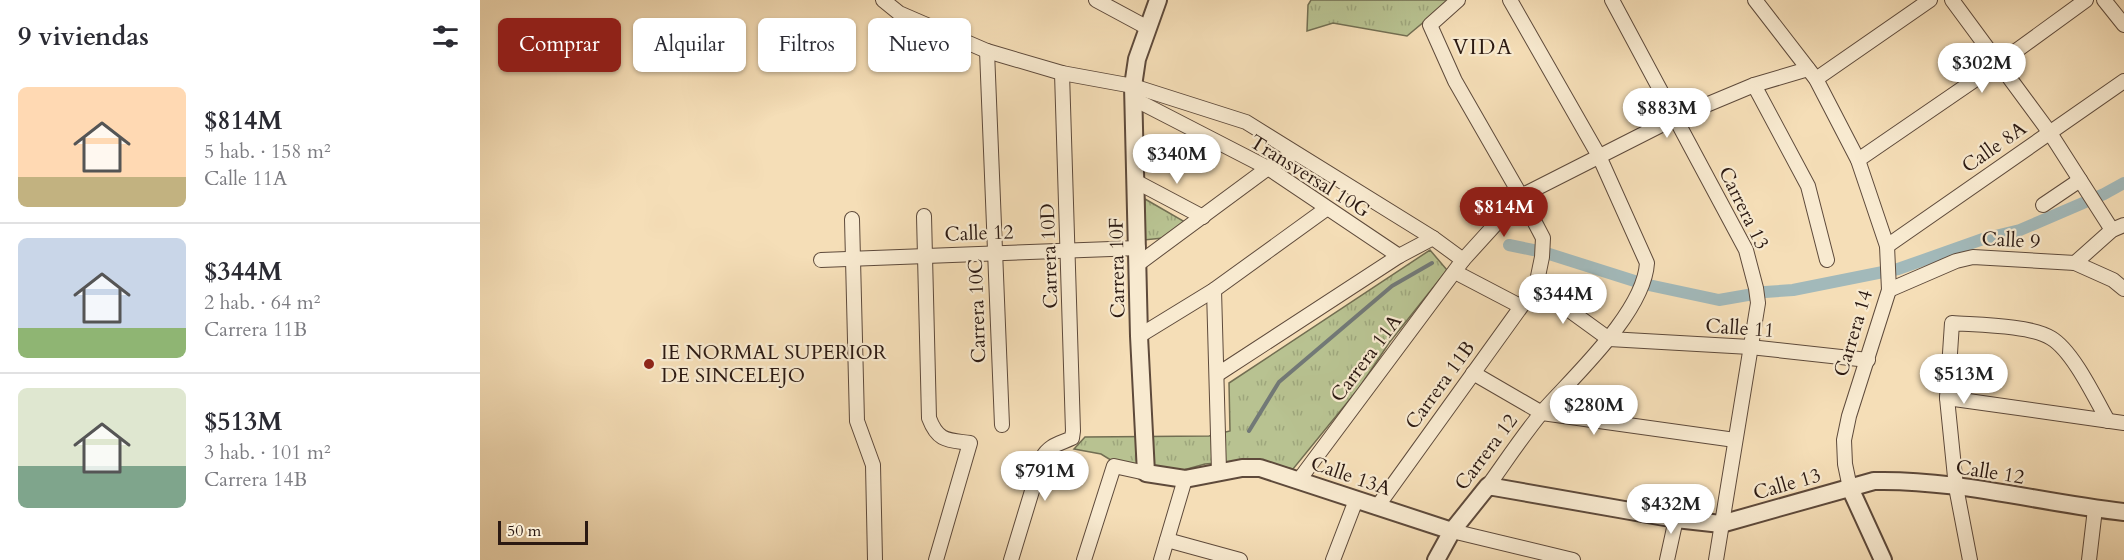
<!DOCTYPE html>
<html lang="es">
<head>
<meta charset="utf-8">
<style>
  :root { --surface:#fff; --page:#f2f2f3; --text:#2b2b33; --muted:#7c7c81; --line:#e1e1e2; --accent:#8f2418 }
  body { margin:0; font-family:Cardo,serif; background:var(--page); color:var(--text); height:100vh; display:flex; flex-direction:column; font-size:22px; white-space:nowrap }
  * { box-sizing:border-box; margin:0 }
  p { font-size:20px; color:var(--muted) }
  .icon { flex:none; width:33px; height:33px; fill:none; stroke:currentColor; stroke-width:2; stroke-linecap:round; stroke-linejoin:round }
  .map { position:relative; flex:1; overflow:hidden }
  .side { display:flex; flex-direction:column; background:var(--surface); width:480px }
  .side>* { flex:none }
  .top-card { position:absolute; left:18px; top:18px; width:570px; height:54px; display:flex; gap:12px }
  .scale { position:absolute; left:18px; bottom:15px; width:90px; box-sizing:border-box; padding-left:6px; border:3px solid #2b1912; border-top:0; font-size:16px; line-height:21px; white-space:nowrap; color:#2b1912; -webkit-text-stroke:4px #f8ead0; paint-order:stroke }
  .price { position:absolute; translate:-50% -51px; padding:0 14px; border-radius:21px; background:#fff; color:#222; font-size:20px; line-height:39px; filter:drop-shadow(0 2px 3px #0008) }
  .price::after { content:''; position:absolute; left:50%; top:36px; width:18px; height:14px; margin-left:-9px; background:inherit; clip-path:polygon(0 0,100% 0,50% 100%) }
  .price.current { background:var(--accent); color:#fff }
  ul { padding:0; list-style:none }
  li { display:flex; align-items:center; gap:18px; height:150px; padding:0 18px }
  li+li { border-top:2px solid var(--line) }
  li span { display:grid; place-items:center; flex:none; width:168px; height:120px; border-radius:9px; color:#555 }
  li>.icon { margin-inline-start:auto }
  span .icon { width:72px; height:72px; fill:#fffc; stroke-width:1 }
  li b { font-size:26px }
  h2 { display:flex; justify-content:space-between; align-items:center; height:72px; padding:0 18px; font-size:26px }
  .tag { padding:0 21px; border-radius:9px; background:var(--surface); box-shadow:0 2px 4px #0004; font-size:21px; line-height:54px }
  .tag.current { background:var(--accent); color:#fff }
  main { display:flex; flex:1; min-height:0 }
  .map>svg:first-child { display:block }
  .grass { fill:url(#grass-tufts); stroke:#726e52; stroke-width:1.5 }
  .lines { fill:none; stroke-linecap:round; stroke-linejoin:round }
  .stream { stroke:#727977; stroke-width:4 }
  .canal { stroke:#a2b9ba; stroke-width:12 }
  .minor-casing { stroke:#5e4a3b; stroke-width:16 }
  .tertiary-casing { stroke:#5e4a3b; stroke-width:20 }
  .minor { stroke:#f8ead0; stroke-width:14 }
  .tertiary { stroke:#f8ead0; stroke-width:16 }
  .poi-dot { fill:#8f2418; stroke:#f8ead0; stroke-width:2 }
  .labels { text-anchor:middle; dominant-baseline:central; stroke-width:4.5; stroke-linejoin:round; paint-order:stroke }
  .street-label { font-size:20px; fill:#2b1912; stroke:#f8ead0 }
  .poi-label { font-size:20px; fill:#2b1912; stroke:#f8ead0; text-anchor:start }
  .neighbourhood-label { font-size:21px; letter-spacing:1.5px; fill:#2b1912; stroke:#f8ead0 }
</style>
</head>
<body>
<main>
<section class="side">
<h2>9 viviendas<svg class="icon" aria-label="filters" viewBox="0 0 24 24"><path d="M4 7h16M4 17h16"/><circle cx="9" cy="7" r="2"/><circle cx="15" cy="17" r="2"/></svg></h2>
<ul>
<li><span style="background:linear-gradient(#ffd9b3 75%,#c2b280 0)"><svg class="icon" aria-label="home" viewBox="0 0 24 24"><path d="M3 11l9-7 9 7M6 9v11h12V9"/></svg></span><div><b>$814M</b><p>5 hab. · 158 m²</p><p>Calle 11A</p></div></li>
<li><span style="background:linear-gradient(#c9d6e8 75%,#8fb573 0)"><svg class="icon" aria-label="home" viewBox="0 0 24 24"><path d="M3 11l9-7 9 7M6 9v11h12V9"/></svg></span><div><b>$344M</b><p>2 hab. · 64 m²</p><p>Carrera 11B</p></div></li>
<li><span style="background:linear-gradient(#dfe7d0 65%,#7fa58c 0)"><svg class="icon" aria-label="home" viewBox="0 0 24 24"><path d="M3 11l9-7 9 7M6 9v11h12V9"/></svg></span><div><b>$513M</b><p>3 hab. · 101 m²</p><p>Carrera 14B</p></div></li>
</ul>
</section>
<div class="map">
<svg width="1644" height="560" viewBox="0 0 1644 560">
  <defs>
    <pattern id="grass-tufts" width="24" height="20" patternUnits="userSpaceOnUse" patternTransform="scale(1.5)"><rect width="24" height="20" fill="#b8c291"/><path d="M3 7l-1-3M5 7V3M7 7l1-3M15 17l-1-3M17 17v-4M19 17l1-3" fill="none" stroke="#9ea67c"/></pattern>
  </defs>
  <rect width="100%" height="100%" fill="#f5deb7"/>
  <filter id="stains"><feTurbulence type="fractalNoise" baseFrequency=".00333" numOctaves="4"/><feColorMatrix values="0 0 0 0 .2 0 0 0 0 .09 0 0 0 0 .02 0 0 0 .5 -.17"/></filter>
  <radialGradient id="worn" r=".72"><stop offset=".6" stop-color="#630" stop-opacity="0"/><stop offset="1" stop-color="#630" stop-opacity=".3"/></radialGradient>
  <g class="grass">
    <polygon points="831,0 970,0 927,36 853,23 827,31 828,5"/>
    <polygon points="665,199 705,222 683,238 664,240"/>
    <polygon points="950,250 967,270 909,343 879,388 813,469 773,460 725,464 700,471 634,462 621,454 594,449 605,437 729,436 750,431 749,383"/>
  </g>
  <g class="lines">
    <polyline class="stream" points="769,431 799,382 912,286 952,263"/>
    <polyline class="canal" points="1029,245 1063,252 1164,284 1239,300 1285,292 1313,290 1418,269 1503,239 1540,230 1624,194 1644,183"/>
    <defs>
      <g id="minor">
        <polyline points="403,0 419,13 507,51 582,73 653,86 766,122 953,238 983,260"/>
        <polyline points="616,0 668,28"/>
        <polyline points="1132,0 1266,250 1276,288 1278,303 1236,560"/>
        <polyline points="1275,0 1336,79 1378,160 1407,246 1409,290 1369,416 1364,440 1365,464 1370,488"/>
        <polyline points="1472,0 1570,133 1632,230"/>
        <polyline points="1624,0 1644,25"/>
        <polyline points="507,51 522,425"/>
        <polyline points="1336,79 1450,0"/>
        <polyline points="1274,85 1328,186 1347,260"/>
        <polyline points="654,99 788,168 919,256"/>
        <polyline points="1378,160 1518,64 1606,0"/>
        <polyline points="655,181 723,217"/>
        <polyline points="1563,205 1600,180"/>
        <path d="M444 216 449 418C458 442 468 440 490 443L456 560"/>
        <polyline points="372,219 377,421 393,465 395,560"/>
        <polyline points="1407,246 1644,81"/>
        <polyline points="341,260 658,248"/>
        <polyline points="1595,263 1632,230 1644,225"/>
        <polyline points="658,264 788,168 814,153"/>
        <polyline points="975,272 1040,306"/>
        <polyline points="1056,286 1129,339 1270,347 1388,360"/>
        <polyline points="734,290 739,471"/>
        <polyline points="1409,290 1476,261 1493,257 1595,263 1633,280 1644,289"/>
        <polyline points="659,336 734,290 846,209"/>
        <polyline points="993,373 1062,413 1255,440"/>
        <polyline points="738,374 919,256 953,238"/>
        <polyline points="1467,398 1644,423"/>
        <polyline points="819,480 983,260 1041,196 1195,118 1274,85 1328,69"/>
        <path d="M1008 486C1026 461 1043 435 1063 411 1095 375 1164 312 1167 263L1119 156 1030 0"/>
        <polyline points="897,507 1056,286 1062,257 1063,238 1041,196 975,81 950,25 978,0"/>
        <polyline points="972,531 1093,560"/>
        <polyline points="687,540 760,560"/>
        <path d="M531 560 562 458C569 445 579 444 592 438L593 431 582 73"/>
        <polyline points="604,560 634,466 666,473"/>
        <polyline points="681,560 705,479"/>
        <polyline points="853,560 876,500"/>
        <polyline points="1187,560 1196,519"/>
        <path d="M1490 560 1476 487 1467 398 1472 323C1498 325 1550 325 1571 338 1593 351 1615 398 1628 421"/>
        <polyline points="1609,560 1615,509"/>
      </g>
      <g id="tertiary">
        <polyline points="678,0 657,59 653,86 659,336 666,473 705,479 762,468 780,468 972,531"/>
        <polyline points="1370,488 1403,560"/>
        <path d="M956 560 972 531 1008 486 1196 519 1241 524 1394 481C1477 479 1561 503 1644 512"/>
      </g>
    </defs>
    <use href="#minor" class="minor-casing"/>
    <use href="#tertiary" class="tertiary-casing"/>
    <use href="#minor" class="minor"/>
    <use href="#tertiary" class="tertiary"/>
  </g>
  <circle class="poi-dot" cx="169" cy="364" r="6"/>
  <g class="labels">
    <g class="street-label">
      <text transform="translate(1514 147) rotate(-35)">Calle 8A</text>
      <text transform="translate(830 176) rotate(32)">Transversal 10G</text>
      <text transform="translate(1264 208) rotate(64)">Carrera 13</text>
      <text transform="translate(499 233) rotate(-2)">Calle 12</text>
      <text transform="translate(1531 240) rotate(3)">Calle 9</text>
      <text transform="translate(569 256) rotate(-92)">Carrera 10D</text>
      <text transform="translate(637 268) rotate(-91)">Carrera 10F</text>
      <text transform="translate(497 311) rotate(-92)">Carrera 10C</text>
      <text transform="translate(1260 328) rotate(4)">Calle 11</text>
      <text transform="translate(1373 333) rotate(-73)">Carrera 14</text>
      <text transform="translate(886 358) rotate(-53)">Carrera 11A</text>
      <text transform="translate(960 385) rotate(-54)">Carrera 11B</text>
      <text transform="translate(1006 452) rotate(-53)">Carrera 12</text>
      <text transform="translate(1510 472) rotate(9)">Calle 12</text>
      <text transform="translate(871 476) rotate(19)">Calle 13A</text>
      <text transform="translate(1307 484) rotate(-16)">Calle 13</text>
    </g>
    <g class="poi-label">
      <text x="181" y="352">IE NORMAL SUPERIOR<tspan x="181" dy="23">DE SINCELEJO</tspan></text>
    </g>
    <g class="neighbourhood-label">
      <text x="1003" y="47">VIDA</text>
    </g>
  </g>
  <rect width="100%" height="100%" filter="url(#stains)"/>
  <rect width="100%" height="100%" fill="url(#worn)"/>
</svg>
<div class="scale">50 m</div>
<b class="price" style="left:1502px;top:94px">$302M</b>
<b class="price" style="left:1187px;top:139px">$883M</b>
<b class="price" style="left:697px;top:185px">$340M</b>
<b class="price current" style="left:1024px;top:238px">$814M</b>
<b class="price" style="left:1083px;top:325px">$344M</b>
<b class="price" style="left:1484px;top:405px">$513M</b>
<b class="price" style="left:1114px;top:436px">$280M</b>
<b class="price" style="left:565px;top:502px">$791M</b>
<b class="price" style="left:1191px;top:535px">$432M</b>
<div class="top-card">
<a class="tag current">Comprar</a>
<a class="tag">Alquilar</a>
<a class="tag">Filtros</a>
<a class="tag">Nuevo</a>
</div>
</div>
</main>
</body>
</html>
